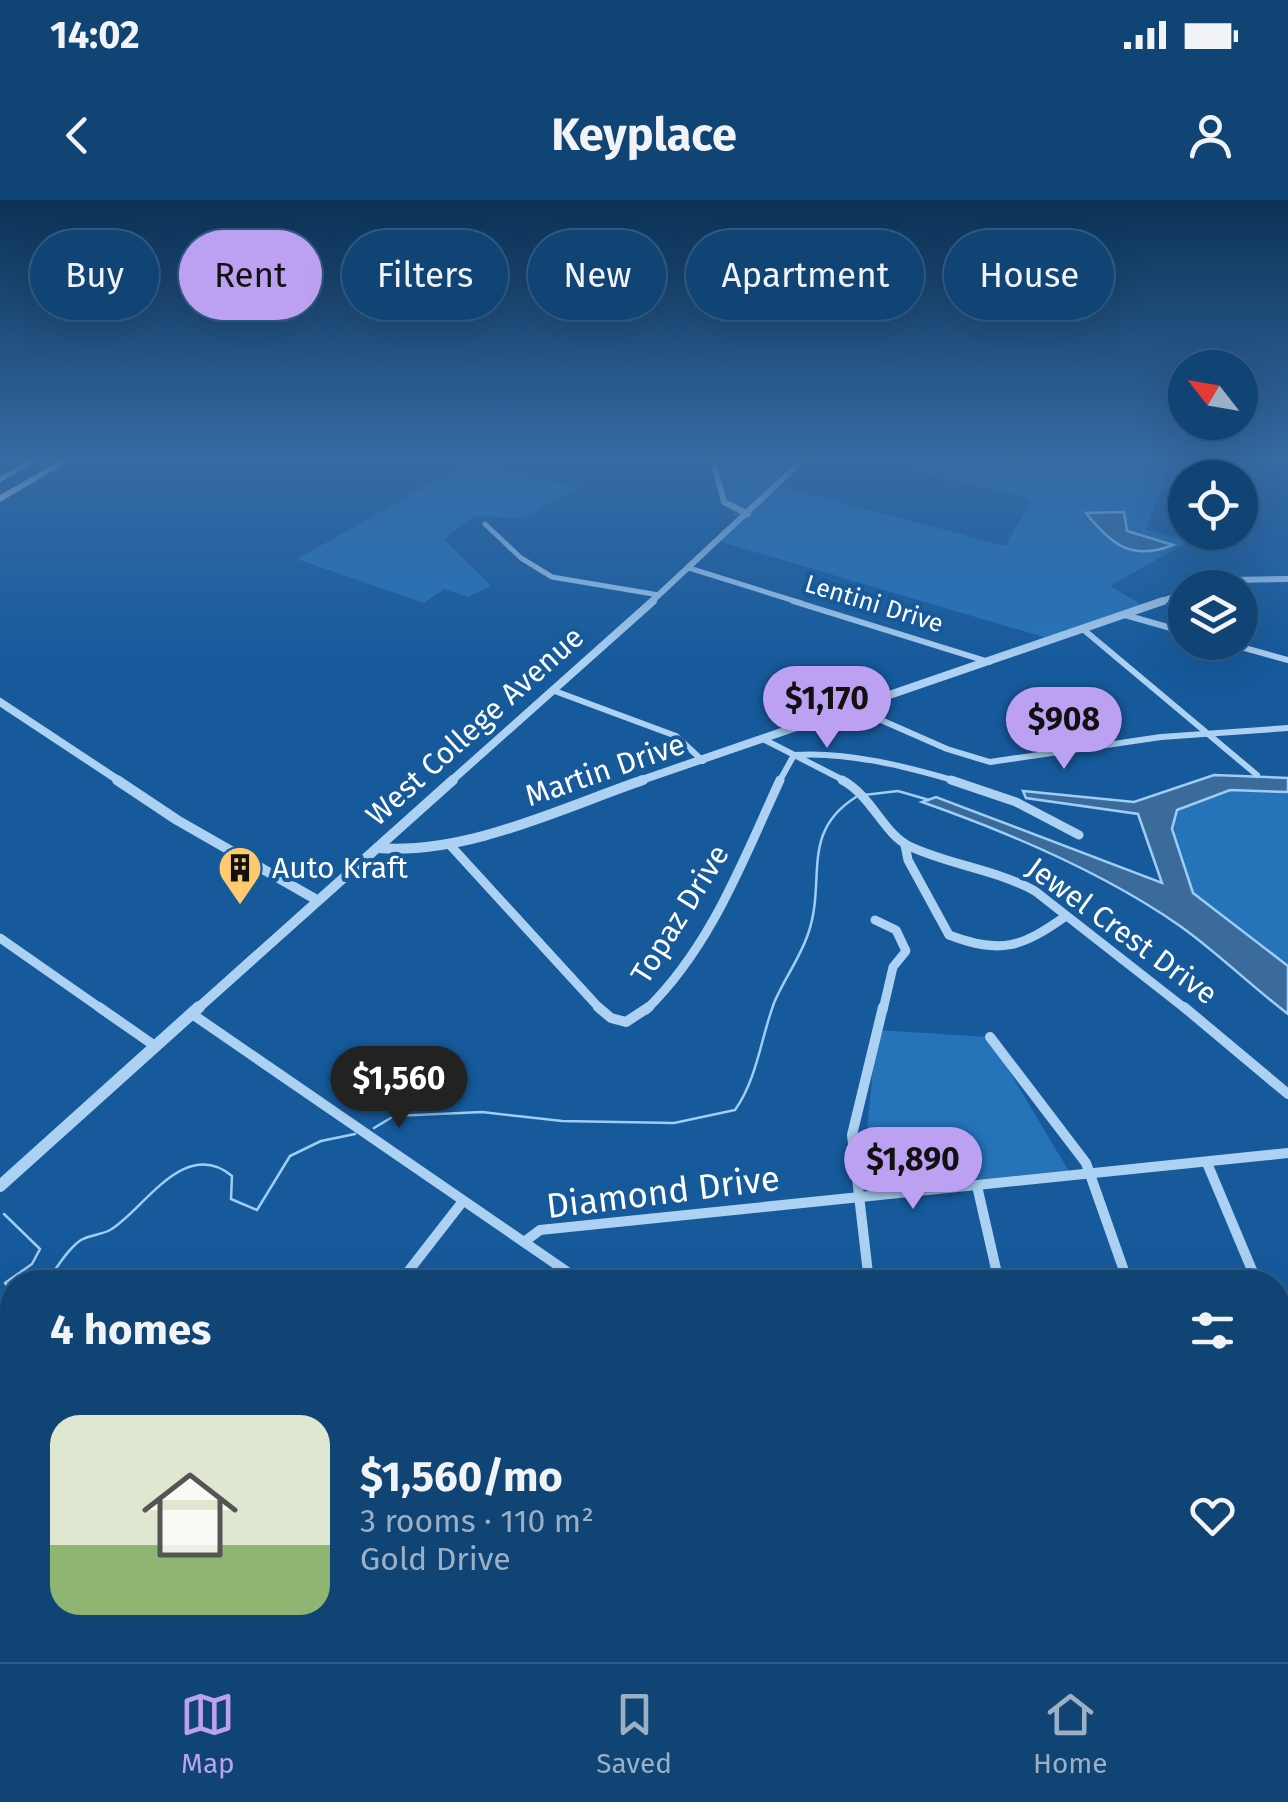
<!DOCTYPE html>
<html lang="en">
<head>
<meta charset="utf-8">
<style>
  :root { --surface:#104475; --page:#194b7a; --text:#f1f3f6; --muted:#9cb0c5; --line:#305c87; --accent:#bca0f2 }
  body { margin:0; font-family:"Fira Sans",sans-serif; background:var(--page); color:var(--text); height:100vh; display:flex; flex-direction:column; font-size:38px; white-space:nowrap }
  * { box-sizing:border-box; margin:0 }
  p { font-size:32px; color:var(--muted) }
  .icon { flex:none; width:55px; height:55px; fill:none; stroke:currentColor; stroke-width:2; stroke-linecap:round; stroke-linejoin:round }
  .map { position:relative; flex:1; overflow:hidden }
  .sheet { position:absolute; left:0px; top:1070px; width:1290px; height:392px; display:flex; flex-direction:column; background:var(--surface); border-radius:40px 40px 0 0; box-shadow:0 10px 40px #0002,0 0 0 2px var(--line) }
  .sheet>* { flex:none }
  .guide { position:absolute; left:30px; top:30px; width:1230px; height:90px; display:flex; gap:20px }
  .needle { width:65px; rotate:301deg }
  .buttons { position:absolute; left:1168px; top:150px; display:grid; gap:20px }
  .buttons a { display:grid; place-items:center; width:90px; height:90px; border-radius:50%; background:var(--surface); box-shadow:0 10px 40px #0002,0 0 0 2px var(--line); font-size:50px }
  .price { position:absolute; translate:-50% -85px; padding:0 22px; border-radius:35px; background:var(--accent); color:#111; font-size:32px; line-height:65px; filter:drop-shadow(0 2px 5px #0008) }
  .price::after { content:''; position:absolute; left:50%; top:60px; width:30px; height:22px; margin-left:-15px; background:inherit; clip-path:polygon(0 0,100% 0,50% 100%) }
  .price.on { background:#222; color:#fff }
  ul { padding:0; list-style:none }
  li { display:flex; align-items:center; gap:30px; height:250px; padding:0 50px }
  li+li { border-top:2px solid var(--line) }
  li span { display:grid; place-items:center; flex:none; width:280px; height:200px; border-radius:30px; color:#555 }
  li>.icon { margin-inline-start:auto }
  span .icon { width:120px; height:120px; fill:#fffc; stroke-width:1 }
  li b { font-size:42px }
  h2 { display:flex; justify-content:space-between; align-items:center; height:120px; padding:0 50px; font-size:42px }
  .chip { padding:0 35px; border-radius:45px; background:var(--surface); box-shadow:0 10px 40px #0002,0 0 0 2px var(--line); font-size:35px; line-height:90px }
  .chip.on { background:var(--accent); color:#111 }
  .status { display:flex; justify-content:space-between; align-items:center; height:70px; padding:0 50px; background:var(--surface); direction:ltr }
  .status svg { height:28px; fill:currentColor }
  header { display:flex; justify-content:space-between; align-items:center; height:130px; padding:0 50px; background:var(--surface); font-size:45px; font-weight:700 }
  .tab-bar { display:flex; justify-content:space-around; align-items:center; height:140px; border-top:2px solid var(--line); background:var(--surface); font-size:28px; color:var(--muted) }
  .tab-bar a { display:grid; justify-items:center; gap:5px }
  .tab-bar .on { color:var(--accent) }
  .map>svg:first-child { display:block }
  .green { fill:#2573b9 }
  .water { fill:#3a6b9a; stroke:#9ecdf5; stroke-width:2.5 }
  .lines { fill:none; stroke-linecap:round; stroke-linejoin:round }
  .stream { stroke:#9ecdf5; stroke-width:2.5 }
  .minor-far4 { stroke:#acd1f3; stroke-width:5 }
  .minor-far3 { stroke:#acd1f3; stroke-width:6 }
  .minor-far2 { stroke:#acd1f3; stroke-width:9 }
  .minor-far1 { stroke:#acd1f3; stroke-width:10 }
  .minor { stroke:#acd1f3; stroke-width:14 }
  .tertiary-far3 { stroke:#acd1f3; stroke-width:6 }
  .tertiary-far2 { stroke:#acd1f3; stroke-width:8 }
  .tertiary-far1 { stroke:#acd1f3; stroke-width:10 }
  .tertiary { stroke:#acd1f3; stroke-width:12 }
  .motorway { fill:#fff; fill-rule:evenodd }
  .labels { text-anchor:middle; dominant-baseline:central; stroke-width:8; stroke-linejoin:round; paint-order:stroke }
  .far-street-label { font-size:25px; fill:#fff; stroke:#165a9c }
  .street-label { font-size:30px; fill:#fff; stroke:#165a9c }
  .poi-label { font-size:30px; fill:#fff; stroke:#165a9c; text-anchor:start }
  .near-street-label { font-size:35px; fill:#fff; stroke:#165a9c }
</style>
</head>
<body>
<div class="status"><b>14:02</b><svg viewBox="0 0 49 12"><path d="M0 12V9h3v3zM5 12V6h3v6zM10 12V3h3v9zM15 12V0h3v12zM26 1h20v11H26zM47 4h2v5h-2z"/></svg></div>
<header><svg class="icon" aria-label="back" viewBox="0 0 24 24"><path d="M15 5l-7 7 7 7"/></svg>Keyplace<svg class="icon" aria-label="person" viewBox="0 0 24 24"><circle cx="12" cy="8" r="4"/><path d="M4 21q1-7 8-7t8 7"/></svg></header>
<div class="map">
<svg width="1288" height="1462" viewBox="0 0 1288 1462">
  <rect width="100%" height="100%" fill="#165a9c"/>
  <g class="green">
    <polygon points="472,260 578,288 523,318 474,316 444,339 491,386 468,397 444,389 424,403 297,359"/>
    <polygon points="716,260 767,260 789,267 741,316 733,316"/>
    <polygon points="865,260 1171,260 1146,330 1189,341 1110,386 1146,407 1054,440 718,341 779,286 1005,346 1029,304 1027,298"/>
    <path d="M1230 590 1288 592V766C1264 752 1211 714 1194 693 1177 673 1170 635 1177 611Z"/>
    <polygon points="877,830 989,837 1071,975 860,997"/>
  </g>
  <g class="water">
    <path d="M1124 312 1127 331 1173 345C1133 361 1112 346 1086 313Z"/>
    <path d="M1214 575 1288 578V592L1230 590 1177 610 1172 629 1193 693 1288 766V814C1251 786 1218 753 1180 726 1103 672 1010 633 922 602L936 597 1162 683 1138 614 1026 598 1023 591 1134 602Z"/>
  </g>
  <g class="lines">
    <g class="stream">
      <polyline points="864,595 898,591 929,600"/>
      <path d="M374 928 394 916 482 912 562 921 674 923 735 910C757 879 761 838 774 803 784 779 800 758 808 734 827 680 799 633 856 597"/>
      <polyline points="4,1014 40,1049 32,1064 5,1083 12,1090"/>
      <path d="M46 1082C56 1070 67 1049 81 1040 89 1035 101 1035 110 1030 143 1011 184 936 232 976L231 999 257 1010 290 956 321 941 355 934"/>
    </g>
    <g class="minor-far4">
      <polyline points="485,324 521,358 552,377 659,395"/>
      <polyline points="689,368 801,403"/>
    </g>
    <g class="minor-far3">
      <polyline points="793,401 989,462"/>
      <polyline points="1125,415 1185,432"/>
      <polyline points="1084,430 1257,575"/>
      <polyline points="1223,442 1288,460"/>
      <polyline points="552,490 676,536 703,561"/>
      <polyline points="856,509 947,549 990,562 1161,537 1288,528"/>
      <polyline points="765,540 847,582"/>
      <path d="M779 582 794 555C847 551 908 567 959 582"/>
    </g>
    <g class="minor-far2">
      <path d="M842 580C871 595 884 634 909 646 949 665 995 669 1035 691L1187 810"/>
      <polyline points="951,580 1016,602 1079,635"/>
      <polyline points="450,645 601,810"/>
      <path d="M905 645 908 660 949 735C1001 755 1022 747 1066 716"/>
      <polyline points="875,720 896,730 906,751 893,767 883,810"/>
      <polyline points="0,738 103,810"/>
      <path d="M646 810C711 747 743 660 780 580"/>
    </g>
    <g class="minor-far1">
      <polyline points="99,807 155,846"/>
      <polyline points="598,807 611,818 626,822 649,807"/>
      <polyline points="1184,807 1288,894"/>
      <polyline points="192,814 582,1082"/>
      <polyline points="990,837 1086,963 1128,1082"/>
      <polyline points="1207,963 1257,1082"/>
      <polyline points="977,986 999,1082"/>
      <polyline points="524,1042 540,1030 1288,953"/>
      <polyline points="400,1082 463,1001"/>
      <polyline points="869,1082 852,935 883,807"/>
    </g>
    <g class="minor">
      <polyline points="1278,1131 1288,1155"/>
      <polyline points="0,1239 12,1246"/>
      <polyline points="1278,1366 1288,1378"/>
      <polyline points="1121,1450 1138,1462"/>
      <polyline points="114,1462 123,1450"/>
    </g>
    <g class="tertiary-far3">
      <polyline points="713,260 724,302 748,314"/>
      <polyline points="1201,388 1230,380 1288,379"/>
      <polyline points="650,403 803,260"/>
      <polyline points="1156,403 1185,393"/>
    </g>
    <g class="tertiary-far2">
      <polyline points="0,502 121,582"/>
      <polyline points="450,582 653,401"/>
      <polyline points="636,582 1163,401"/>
    </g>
    <g class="tertiary-far1">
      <polyline points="117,580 177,620 317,700"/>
      <path d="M377 648C467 655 559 609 643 580"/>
      <polyline points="196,810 453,580"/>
    </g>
    <polyline class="tertiary" points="0,986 199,807"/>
    <g class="motorway">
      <polygon points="29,260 39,260 0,282 0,277"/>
      <polygon points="61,260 71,260 0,302 0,295"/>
    </g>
  </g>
  <linearGradient id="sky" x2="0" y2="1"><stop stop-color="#0c3256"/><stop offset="0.56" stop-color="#366ba4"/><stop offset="1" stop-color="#366ba4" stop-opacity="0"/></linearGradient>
  <rect width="1288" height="465" fill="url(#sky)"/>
  <defs>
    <symbol id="building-pin" viewBox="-11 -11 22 30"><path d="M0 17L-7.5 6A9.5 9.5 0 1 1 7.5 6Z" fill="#ffca6d" stroke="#165a9c"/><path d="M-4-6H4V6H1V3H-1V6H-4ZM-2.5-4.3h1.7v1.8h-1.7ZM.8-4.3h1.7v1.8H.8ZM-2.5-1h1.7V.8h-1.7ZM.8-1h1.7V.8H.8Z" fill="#111"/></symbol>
  </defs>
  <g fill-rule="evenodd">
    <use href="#building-pin" x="215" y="643" width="50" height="68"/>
  </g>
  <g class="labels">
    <g class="far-street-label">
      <text transform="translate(874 404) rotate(17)">Lentini Drive</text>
    </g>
    <g class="street-label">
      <text transform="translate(475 526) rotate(-42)">West College Avenue</text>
      <text transform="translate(605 570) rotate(-19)">Martin Drive</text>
      <text transform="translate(680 714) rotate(-58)">Topaz Drive</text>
      <text transform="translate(1122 731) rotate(36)">Jewel Crest Drive</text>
    </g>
    <g class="poi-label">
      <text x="272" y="668">Auto Kraft</text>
    </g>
    <g class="near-street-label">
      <text transform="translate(663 992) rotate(-7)">Diamond Drive</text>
    </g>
  </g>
</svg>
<div class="buttons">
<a><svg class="needle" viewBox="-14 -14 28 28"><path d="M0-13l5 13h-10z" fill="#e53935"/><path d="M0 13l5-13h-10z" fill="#9cb0c5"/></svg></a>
<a><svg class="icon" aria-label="locate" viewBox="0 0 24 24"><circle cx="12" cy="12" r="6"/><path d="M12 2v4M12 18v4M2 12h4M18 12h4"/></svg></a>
<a><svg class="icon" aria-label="layers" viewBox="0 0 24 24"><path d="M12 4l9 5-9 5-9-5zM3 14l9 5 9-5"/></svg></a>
</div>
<b class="price" style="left:827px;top:551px">$1,170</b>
<b class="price" style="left:1064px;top:572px">$908</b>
<b class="price on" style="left:399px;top:931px">$1,560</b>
<b class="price" style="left:913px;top:1012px">$1,890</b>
<div class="guide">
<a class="chip">Buy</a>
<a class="chip on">Rent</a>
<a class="chip">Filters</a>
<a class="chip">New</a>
<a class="chip">Apartment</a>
<a class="chip">House</a>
</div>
<section class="sheet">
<h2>4 homes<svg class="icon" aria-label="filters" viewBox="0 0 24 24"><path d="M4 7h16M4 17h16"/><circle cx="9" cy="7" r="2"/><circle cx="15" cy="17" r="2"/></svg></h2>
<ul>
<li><span style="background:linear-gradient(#dfe7d0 65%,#8fb573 0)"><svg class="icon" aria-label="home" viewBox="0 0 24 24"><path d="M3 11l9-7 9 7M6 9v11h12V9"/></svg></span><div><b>$1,560/mo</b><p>3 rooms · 110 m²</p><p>Gold Drive</p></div><svg class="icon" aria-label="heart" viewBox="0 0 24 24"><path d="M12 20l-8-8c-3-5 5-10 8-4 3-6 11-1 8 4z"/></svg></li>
</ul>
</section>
</div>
<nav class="tab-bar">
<a class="on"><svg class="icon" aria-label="map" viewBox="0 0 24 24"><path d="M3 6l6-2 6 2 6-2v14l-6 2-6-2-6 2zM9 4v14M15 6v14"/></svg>Map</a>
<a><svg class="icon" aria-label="saved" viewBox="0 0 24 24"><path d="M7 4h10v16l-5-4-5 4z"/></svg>Saved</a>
<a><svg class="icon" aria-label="home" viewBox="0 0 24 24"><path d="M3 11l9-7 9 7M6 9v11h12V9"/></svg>Home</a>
</nav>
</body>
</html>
